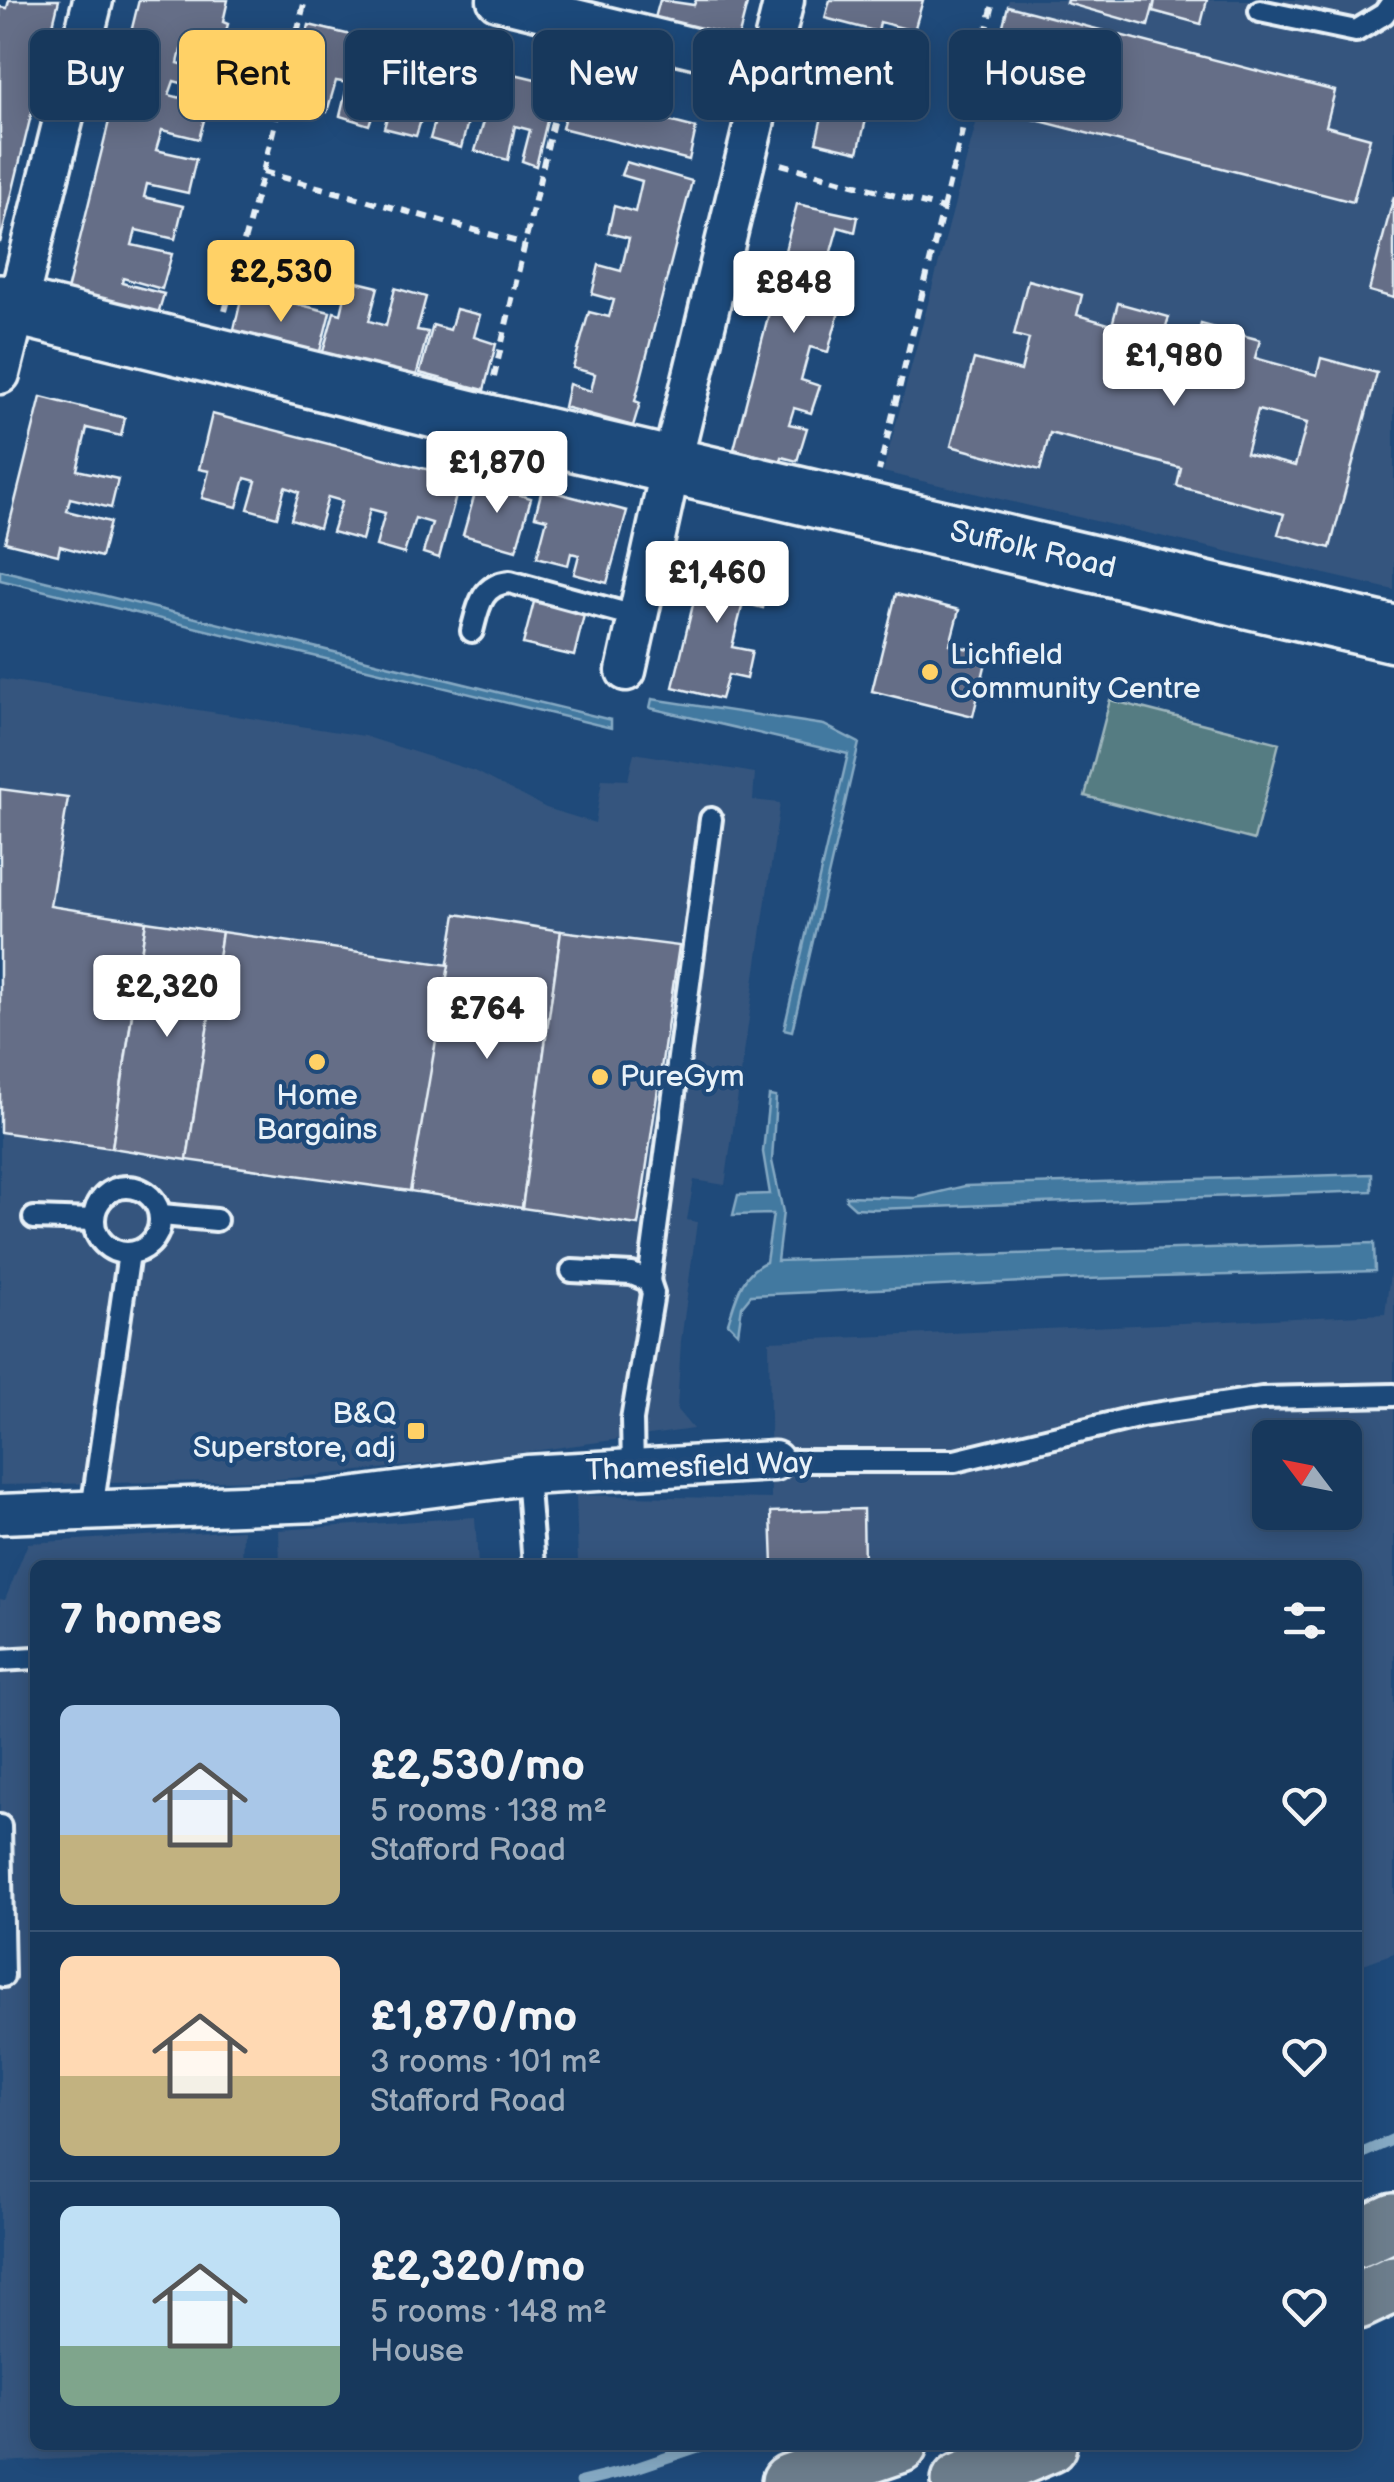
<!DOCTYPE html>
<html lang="en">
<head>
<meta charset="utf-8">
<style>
  :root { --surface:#17385c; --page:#244365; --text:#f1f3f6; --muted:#9eacbb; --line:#365272; --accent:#ffd166 }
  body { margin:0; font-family:"Balsamiq Sans",sans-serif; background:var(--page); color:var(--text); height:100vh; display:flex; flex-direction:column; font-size:38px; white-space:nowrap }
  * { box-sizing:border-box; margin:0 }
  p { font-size:32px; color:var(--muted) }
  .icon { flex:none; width:55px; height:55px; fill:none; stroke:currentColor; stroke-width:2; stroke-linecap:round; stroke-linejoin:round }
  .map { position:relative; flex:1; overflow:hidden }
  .details { position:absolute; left:30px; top:1560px; width:1332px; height:890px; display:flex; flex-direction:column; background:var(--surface); border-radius:15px; box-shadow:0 5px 25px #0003,0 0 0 2px var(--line) }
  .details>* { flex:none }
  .guide { position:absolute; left:30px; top:30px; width:1335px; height:90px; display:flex; gap:20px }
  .needle { width:65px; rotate:302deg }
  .controls { position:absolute; left:1252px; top:1420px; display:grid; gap:20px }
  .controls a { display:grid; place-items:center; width:110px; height:110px; border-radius:15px; background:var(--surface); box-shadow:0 5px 25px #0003,0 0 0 2px var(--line); font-size:50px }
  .price { position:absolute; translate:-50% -85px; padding:0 22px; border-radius:10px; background:#fff; color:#222; font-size:32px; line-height:65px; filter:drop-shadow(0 2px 5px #0008) }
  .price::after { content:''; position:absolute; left:50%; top:60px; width:30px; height:22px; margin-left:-15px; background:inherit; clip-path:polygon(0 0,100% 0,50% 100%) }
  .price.active { background:var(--accent); color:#111 }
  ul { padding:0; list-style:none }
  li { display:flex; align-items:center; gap:30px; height:250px; padding:0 30px }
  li+li { border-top:2px solid var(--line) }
  li span { display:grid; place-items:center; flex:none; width:280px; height:200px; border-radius:15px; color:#555 }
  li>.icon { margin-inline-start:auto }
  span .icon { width:120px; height:120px; fill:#fffc; stroke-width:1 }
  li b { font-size:42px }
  h2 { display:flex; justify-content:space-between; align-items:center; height:120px; padding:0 30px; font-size:42px }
  .pill { padding:0 35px; border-radius:15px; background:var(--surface); box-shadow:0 5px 25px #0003,0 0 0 2px var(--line); font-size:35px; line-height:90px }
  .pill.active { background:var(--accent); color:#111 }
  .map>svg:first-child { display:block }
  .built { fill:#34557e; fill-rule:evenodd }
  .green { fill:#557c82; stroke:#9eb6bd; stroke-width:2.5 }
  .water { fill:#4379a0; stroke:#85a9c3; stroke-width:2.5 }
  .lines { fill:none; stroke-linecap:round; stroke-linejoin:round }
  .stream { stroke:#85a9c3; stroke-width:11 }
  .building { fill:#656e87; stroke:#e8f1f8; stroke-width:2.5; fill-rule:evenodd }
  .lane-casing { stroke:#e8f1f8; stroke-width:28 }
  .street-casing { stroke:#e8f1f8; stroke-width:45 }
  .secondary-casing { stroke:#e8f1f8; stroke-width:62 }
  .highway-casing { stroke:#e8f1f8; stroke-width:62 }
  .path { stroke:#e8f1f8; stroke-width:6; stroke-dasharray:10 8; stroke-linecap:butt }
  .lane { stroke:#1f4a7a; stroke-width:20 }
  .street { stroke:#1f4a7a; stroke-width:38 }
  .secondary { stroke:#1f4a7a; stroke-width:55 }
  .highway { stroke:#6c7d8c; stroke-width:55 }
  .poi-dot { fill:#ffd166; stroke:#1f4a7a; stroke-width:4 }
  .labels { text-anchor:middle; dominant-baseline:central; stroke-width:9; stroke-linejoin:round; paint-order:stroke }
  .street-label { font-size:30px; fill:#e8f1f8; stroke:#1f4a7a }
  .poi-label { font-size:30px; fill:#e8f1f8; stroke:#1f4a7a; text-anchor:start }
</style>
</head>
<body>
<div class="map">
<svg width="1394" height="2482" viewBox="0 0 1394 2482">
  <rect width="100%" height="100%" fill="#1f4a7a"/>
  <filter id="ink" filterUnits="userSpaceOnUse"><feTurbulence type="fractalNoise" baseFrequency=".01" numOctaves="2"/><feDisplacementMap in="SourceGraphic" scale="20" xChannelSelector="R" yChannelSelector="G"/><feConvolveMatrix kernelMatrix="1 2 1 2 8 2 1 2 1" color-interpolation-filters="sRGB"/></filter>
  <g filter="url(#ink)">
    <g class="built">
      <polygon points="1009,0 1394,0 1394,590 883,472"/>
      <polygon points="0,679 364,736 477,772 546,808 595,823 602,779 628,780 634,753 755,773 753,800 780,803 725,1185 694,1180 687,1220 697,1222 681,1341 677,1410 693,1429 475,1459 271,1480 0,1485"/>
      <path d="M1394 1241V1953L1358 1966V1565H578L576 1495 771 1499 769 1341 1385 1314ZM1270 1438H1345V1512H1270Z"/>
      <polygon points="475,1517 478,1565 280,1565 279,1530"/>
      <polygon points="243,1530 242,1565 35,1565 35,2445 272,2445 272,2449 0,2462 0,1599 5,1600 28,1543"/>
    </g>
    <polygon class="green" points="1110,700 1279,743 1254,840 1085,796"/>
    <g class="water">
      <polygon points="0,570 611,720 611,728 0,580"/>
      <polygon points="652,699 824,725 859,743 792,1031 784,1029 848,754 650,708"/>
      <path d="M769 1096 776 1097 772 1161 783 1212 777 1261 1374 1243 1375 1271 1085 1279 751 1295 742 1306 738 1333 728 1323C736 1299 741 1272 766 1262L773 1214 733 1215 738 1195 770 1194 763 1152Z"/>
      <polygon points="1372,1174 1372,1191 875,1209 855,1208 846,1200 846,1196 915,1198 965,1186"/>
    </g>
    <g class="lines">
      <g class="stream">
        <polyline points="1358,2155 1394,2139"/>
        <polyline points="581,2482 630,2470 704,2445"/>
      </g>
    </g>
    <g class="building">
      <polygon points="9,0 59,0 0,243 0,7 7,8"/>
      <polygon points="139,0 228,0 223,22 228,24 224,38 216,35 212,58 181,50 178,63 212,72 206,90 174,81 169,95 208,105 199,139 162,130 156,150 196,159 188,193 147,184 144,197 183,206 175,239 136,230 132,245 172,254 162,289 123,278 122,283 164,294 157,317 65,299"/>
      <polygon points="660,0 694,5 696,0 748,0 737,43 690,31 691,27 655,18"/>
      <polygon points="830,0 923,0 914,31 880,22 878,32 825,18"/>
      <polygon points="1067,0 1155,0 1148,26 1066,3"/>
      <polygon points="1155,0 1207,0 1201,24 1153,11"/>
      <polygon points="1008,6 1335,91 1326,126 1370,138 1353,202 982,106"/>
      <polygon points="309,25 556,84 536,166 522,161 530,130 515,126 508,160 475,151 485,118 470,114 461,148 430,139 439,107 426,104 416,136 384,128 393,96 380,92 369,125 340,116 348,83 336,81 327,112 295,104 303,74 297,73"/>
      <polygon points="839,45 882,55 858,152 816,142"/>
      <polygon points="570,96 696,128 689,160 562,128"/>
      <polygon points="626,162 692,181 635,401 640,403 633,426 564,407 569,384 591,391 595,374 573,368 589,312 609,317 614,300 592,294 599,265 621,271 629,238 608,233 614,206 635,212 642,181 621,175"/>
      <polygon points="1394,196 1394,298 1369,291"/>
      <polygon points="797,204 858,217 855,232 838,227 829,259 849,265 841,294 823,288 820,302 840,308 828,352 810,347 801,380 820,386 811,413 794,408 789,424 807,428 797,461 782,457 781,462 734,449"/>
      <polygon points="349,280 378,287 369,321 386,326 395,288 426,297 417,330 428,332 414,384 321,359 334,312 341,314"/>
      <path d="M1028 280 1082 295 1077 315 1112 325 1118 303 1169 317 1162 339 1195 347 1201 324 1260 340 1255 358 1317 375 1321 358 1377 373 1330 548 1278 534 1284 514 1177 486 1181 468 1050 433 1040 470 951 446 974 359 1021 371 1029 339 1014 335ZM1258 410 1307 423 1295 466 1246 453Z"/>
      <polygon points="243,291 330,312 318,359 232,338"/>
      <polygon points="456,309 480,315 474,337 496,344 484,390 420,373 433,325 450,330"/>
      <polygon points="41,397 125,418 121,436 87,428 77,470 118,479 111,508 70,498 67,511 110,522 101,557 60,546 58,555 5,542"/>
      <polygon points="212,414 461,478 439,558 423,553 432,523 415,518 404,554 376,546 385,513 370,509 362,540 332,532 342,501 328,497 319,528 291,519 299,492 285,487 277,517 248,509 256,481 245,478 237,507 202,498 209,471 199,469"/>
      <polygon points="478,483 531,498 516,550 463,535"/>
      <polygon points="542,489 627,511 607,583 574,574 579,555 571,553 568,565 537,557 547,519 535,516"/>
      <polygon points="706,551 752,562 748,580 768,584 763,608 743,603 732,647 752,651 746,679 728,675 721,699 673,687"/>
      <polygon points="896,594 959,610 950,644 988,654 973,716 872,691"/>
      <polygon points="535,598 585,611 574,656 523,644"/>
      <polygon points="0,789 68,798 50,906 146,921 112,1148 0,1132"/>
      <polygon points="456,914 561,931 522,1208 410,1191"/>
      <polygon points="146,921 222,932 187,1160 112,1148"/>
      <polygon points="561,931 679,946 638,1225 522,1208"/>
      <polygon points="222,932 449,965 410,1191 187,1160"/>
      <polygon points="863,1509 864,1565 773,1565 771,1512"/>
    </g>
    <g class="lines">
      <defs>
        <g id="lane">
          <polyline points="1260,11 1356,31 1384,14 1394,0"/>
          <path d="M472 631C478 608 481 584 510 582L638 617"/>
          <circle cx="127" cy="1220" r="33"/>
          <polyline points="162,1215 216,1220"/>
          <polyline points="34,1218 93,1220"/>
          <polyline points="572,1271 632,1274 649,1281 653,1293 632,1420 633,1469"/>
          <polyline points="649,1281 711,819"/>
          <polyline points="774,1461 955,1461 1141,1416 1262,1398 1394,1395"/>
          <polyline points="527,1475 534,1565"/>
          <polyline points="92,1510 129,1253"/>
          <polyline points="0,1660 35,1658"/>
          <polyline points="0,1826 3,1976"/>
        </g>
        <g id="street">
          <polyline points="497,0 768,66"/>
          <polyline points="0,374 93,0"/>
          <polyline points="626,671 671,466 784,0"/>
          <polyline points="0,1514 319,1502 527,1475 774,1461"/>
        </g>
        <g id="secondary">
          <path id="s1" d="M0 303 484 422 1394 634"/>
        </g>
        <g id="highway">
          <polyline points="1358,2239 1394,2222"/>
          <polyline points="1358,2301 1394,2284"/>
          <polyline points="790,2482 899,2445"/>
          <polyline points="960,2482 1048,2445"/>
        </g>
      </defs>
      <use href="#lane" class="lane-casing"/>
      <use href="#street" class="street-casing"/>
      <use href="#secondary" class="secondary-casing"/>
      <use href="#highway" class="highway-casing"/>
      <g class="path">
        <polyline points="781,164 943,209 879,471"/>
        <polyline points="263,172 525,244"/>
        <polyline points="943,209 994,0"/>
        <polyline points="225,311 263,172 305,0"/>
        <polyline points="494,377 569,53"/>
      </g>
      <use href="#lane" class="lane"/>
      <use href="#street" class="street"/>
      <use href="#secondary" class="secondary"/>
      <use href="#highway" class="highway"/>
    </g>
  </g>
  <g class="poi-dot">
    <circle cx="930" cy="672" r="10"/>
    <circle cx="317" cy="1062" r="10"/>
    <circle cx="600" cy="1077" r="10"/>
    <rect x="406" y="1421" width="20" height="20" rx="5"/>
  </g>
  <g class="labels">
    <g class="street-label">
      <text stroke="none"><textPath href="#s1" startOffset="1062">Suffolk Road</textPath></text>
      <text transform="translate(699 1467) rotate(-2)">Thamesfield Way</text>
    </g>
    <g class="poi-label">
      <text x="950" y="655">Lichfield<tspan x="950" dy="34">Community Centre</tspan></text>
      <text x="620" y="1077">PureGym</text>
      <text x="317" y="1096" text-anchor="middle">Home<tspan x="317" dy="34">Bargains</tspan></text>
      <text x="396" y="1414" text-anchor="end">B&amp;Q<tspan x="396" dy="34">Superstore, adj</tspan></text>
    </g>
  </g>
</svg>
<div class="controls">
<a><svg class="needle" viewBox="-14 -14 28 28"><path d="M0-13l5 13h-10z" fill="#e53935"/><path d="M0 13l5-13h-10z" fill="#9eacbb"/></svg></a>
</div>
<b class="price active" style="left:281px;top:325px">£2,530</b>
<b class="price" style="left:794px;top:336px">£848</b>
<b class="price" style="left:1174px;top:409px">£1,980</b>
<b class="price" style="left:497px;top:516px">£1,870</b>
<b class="price" style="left:717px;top:626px">£1,460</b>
<b class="price" style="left:167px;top:1040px">£2,320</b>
<b class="price" style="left:487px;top:1062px">£764</b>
<div class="guide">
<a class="pill">Buy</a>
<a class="pill active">Rent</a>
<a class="pill">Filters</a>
<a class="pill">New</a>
<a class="pill">Apartment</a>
<a class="pill">House</a>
</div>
<section class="details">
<h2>7 homes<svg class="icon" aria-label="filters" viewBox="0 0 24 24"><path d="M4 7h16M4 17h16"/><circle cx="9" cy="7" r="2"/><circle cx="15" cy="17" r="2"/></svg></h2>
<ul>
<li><span style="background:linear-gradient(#a9c7e8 65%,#c2b280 0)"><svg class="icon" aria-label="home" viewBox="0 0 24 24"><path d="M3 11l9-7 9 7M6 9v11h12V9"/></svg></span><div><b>£2,530/mo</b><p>5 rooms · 138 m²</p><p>Stafford Road</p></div><svg class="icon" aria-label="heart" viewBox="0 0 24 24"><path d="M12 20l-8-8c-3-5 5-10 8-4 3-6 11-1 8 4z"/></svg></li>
<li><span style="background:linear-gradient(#ffd9b3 60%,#c2b280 0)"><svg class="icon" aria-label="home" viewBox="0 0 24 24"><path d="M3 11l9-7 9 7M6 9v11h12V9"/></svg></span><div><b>£1,870/mo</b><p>3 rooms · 101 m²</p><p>Stafford Road</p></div><svg class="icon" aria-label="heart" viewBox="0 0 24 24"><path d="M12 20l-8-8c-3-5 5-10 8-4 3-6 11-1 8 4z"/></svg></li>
<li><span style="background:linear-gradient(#bfe0f5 70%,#7fa58c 0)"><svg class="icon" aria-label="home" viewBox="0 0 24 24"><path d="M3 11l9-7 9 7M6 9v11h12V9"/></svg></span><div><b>£2,320/mo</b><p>5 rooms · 148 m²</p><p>House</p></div><svg class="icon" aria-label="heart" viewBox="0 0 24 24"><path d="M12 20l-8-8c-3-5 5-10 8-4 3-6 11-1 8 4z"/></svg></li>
</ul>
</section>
</div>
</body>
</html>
